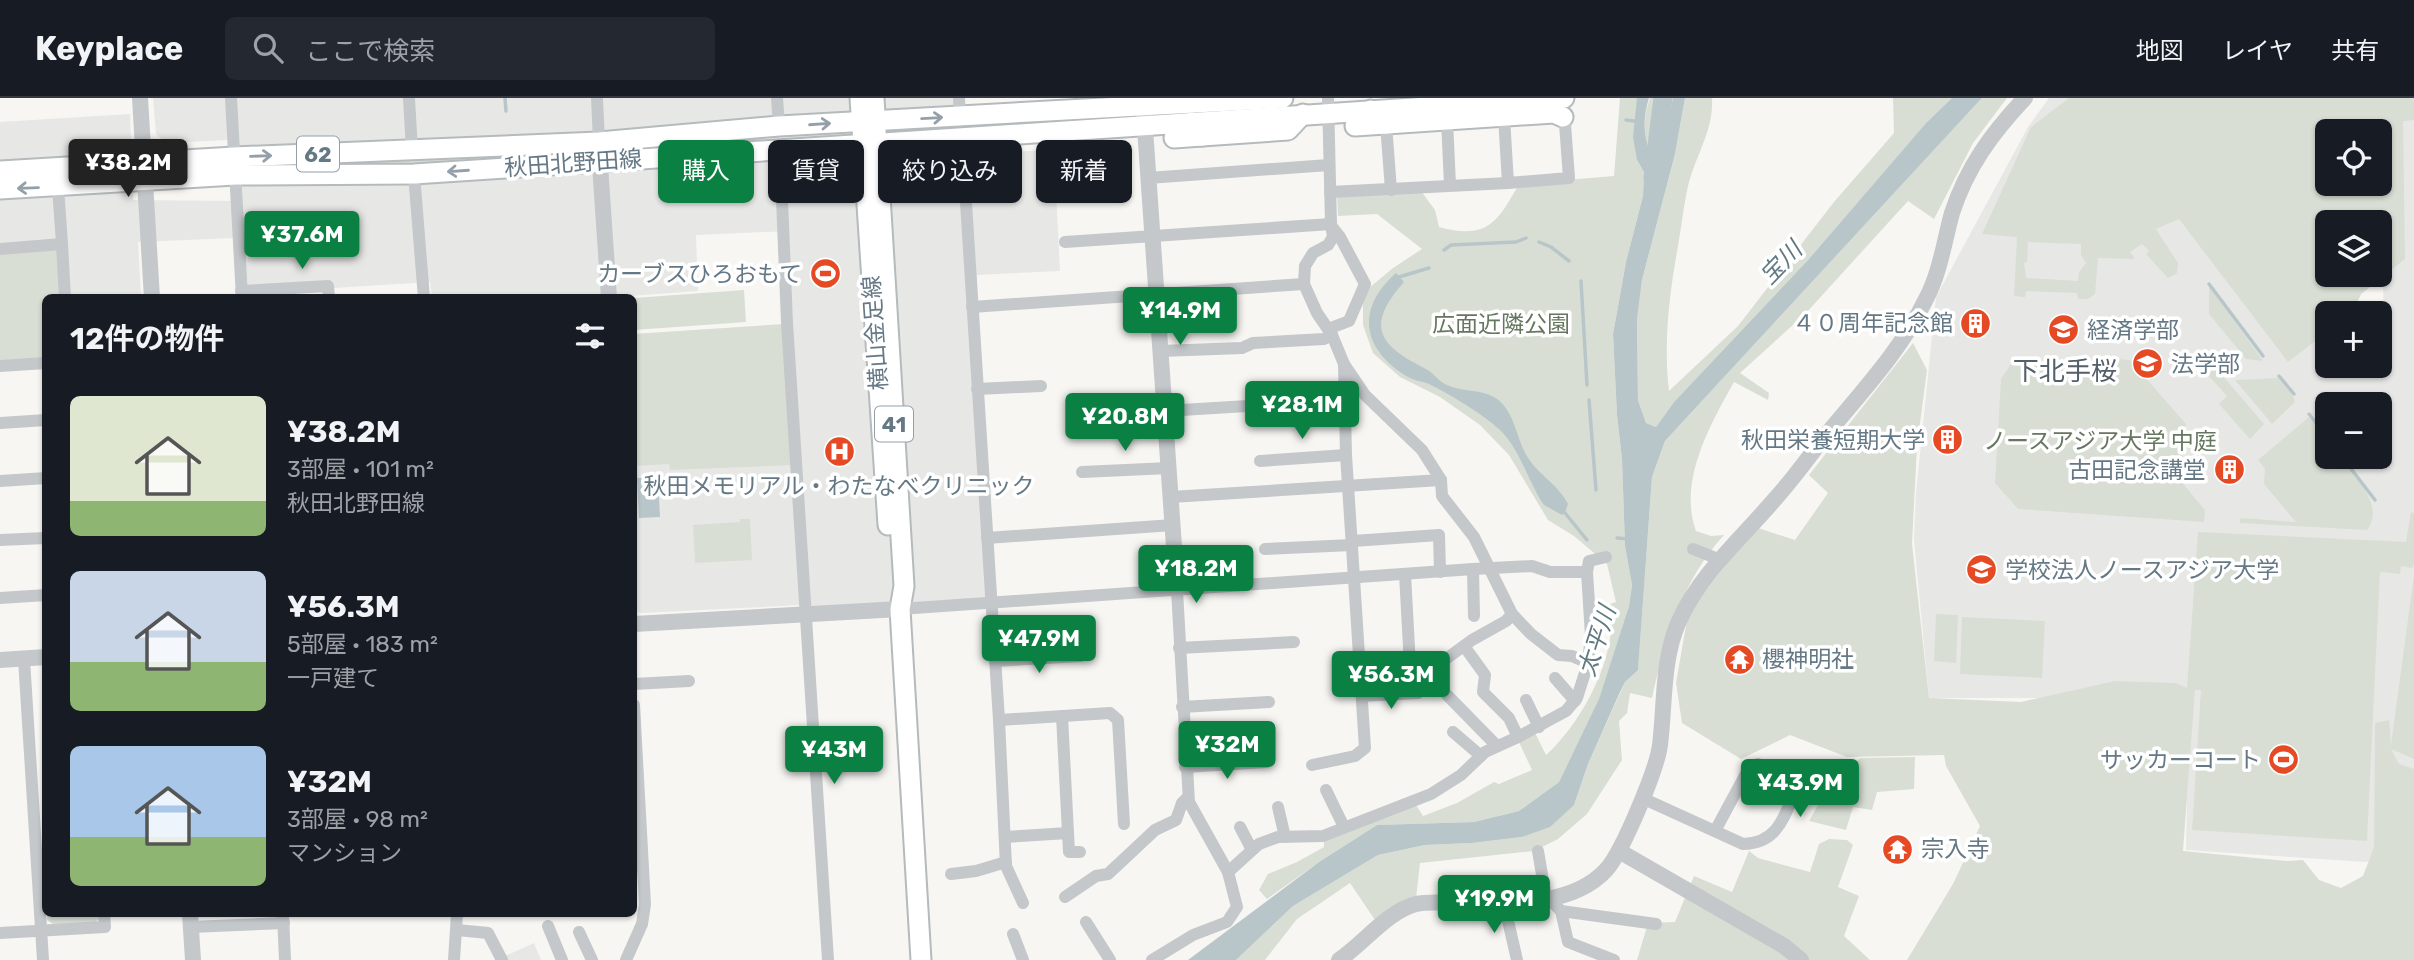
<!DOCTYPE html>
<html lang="ja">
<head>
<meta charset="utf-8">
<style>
  :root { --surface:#171b24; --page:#242831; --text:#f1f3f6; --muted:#9ea1a6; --line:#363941; --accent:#0b8043 }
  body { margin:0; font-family:Rubik,"Noto Sans JP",sans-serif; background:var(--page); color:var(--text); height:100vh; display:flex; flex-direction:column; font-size:26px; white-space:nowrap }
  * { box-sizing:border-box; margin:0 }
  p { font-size:23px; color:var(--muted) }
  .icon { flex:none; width:38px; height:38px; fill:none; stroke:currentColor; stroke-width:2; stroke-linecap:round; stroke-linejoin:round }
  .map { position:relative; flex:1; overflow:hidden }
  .drawer { position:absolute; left:42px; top:196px; width:595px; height:623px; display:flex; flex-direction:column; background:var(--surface); border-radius:10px; box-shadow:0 2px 5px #0004 }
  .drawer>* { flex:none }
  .top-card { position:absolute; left:658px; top:42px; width:665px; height:63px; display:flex; gap:14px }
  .fabs { position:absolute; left:2315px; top:21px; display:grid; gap:14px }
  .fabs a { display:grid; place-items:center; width:77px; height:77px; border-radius:10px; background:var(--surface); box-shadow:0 2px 5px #0004; font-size:35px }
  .price { position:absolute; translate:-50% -60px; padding:0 16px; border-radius:7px; background:var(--accent); color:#fff; font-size:23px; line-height:46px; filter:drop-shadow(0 2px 4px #0008) }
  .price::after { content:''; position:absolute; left:50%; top:42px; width:21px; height:16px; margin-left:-10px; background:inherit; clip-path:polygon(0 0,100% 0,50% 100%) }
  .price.selected { background:#222; color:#fff }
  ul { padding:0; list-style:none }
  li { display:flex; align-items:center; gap:21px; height:175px; padding:0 28px }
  li span { display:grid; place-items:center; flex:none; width:196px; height:140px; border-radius:10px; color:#555 }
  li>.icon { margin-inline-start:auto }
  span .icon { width:84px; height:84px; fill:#fffc; stroke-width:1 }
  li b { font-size:30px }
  h2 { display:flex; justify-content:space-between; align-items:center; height:84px; padding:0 28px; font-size:30px }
  .tag { padding:0 24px; border-radius:10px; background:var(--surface); box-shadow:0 2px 5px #0004; font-size:24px; line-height:63px }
  .tag.selected { background:var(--accent); color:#fff }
  header { display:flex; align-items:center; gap:42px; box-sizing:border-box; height:98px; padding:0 35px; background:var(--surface); border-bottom:2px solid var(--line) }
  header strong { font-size:33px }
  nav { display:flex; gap:38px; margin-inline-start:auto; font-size:24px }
  .search { width:490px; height:63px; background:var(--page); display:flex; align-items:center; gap:18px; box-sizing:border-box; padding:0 24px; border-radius:10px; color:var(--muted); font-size:26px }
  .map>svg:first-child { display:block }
  .built { fill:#e7e8e6; fill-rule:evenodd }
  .green { fill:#d8ded4; fill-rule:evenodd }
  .water { fill:#b9c6c9 }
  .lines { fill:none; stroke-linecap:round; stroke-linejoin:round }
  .stream { stroke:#b9c6c9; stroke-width:3.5 }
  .river { stroke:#b9c6c9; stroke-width:19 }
  .primary-casing { stroke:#b5babd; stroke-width:23 }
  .minor { stroke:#c4c8cb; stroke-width:12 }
  .tertiary { stroke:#c4c8cb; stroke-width:16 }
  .primary { stroke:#fff; stroke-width:19 }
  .oneway { stroke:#93a0aa }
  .labels { text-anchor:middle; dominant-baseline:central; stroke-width:7; stroke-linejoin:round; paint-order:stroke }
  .shield { fill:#fff; stroke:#93a0aa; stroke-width:2 }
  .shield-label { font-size:21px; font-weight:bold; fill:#657885 }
  .street-label { font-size:23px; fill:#657885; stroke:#fff }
  .poi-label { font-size:23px; fill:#657885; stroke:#fff; text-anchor:end }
  .park-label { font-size:23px; fill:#667760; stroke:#fff }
  .water-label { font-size:24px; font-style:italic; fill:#617a81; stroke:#fff }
  .quarter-label { font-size:26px; fill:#53606a; stroke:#fff }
</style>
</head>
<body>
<header>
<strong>Keyplace</strong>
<div class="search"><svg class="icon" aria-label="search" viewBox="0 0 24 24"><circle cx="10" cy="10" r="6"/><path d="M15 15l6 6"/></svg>ここで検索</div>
<nav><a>地図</a><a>レイヤ</a><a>共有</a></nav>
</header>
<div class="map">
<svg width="2414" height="862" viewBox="0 0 2414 862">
  <rect width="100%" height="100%" fill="#f7f6f3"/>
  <g class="built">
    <polygon points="153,0 226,0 228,42 166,45 156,36"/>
    <polygon points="234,0 954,0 957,56 1054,52 1060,173 976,177 995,499 809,512 788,133 696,137 698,193 602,200 432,199 430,184 238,196 235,140 138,144 141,199 62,199 0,150 0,24 130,16 133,102 240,103"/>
    <path d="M2049 0H2414V753L2365 764 2186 752 2189 600H1929L1914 442 1916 395 1936 199 2028 29ZM2328 33H2380V86H2328ZM2328 124H2380V177H2328ZM2383 179 2384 244 2380 242V268H2328V215H2356L2354 211 2361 196ZM2011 266 2115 270 2180 383 2204 412ZM2328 306H2380V359H2328Z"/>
    <polygon points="785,226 802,507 640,515 637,513 634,460 634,236"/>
    <polygon points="534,845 541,862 506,862 503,859"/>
  </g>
  <g class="green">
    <path d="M1620 0H1637V62L1644 74 1643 98 1626 164 1613 236 1617 317 1622 361 1625 448 1632 487 1629 508 1599 602 1559 684 1519 713 1474 724 1377 727 1319 764 1267 801 1259 792 1268 776 1297 764 1324 749V743L1414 704 1423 718 1457 705 1494 684 1499 686 1532 672 1518 642 1535 635 1546 657C1582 625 1620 554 1610 506L1616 504 1607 466 1574 438 1548 422 1509 357 1480 327 1440 299 1400 279 1373 255 1363 227V195L1393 170 1422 151 1377 116 1338 118 1337 96 1421 93 1435 112 1439 129C1487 142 1497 125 1519 86L1614 78Z"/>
    <path d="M1650 0H1673L1662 52 1650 54C1643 35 1643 19 1650 0Z"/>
    <path d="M1685 0H1712C1714 32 1695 59 1688 88 1684 106 1682 124 1679 142 1670 192 1663 242 1669 293L1738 228 1834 104 1894 35 1893 0H1952L1926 25 1808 162 1674 304 1656 329 1646 325 1638 302 1637 222 1642 182 1675 56Z"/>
    <path d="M1982 0H2007L1973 45 1934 121 1908 103 1806 215 1740 275 1769 295 1768 302 1734 284C1710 327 1678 383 1696 433L1711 438 1724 437C1682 483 1665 541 1652 600L1630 595 1627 615 1619 623 1622 662 1587 716 1558 741 1534 753 1420 765 1416 801 1375 822 1350 785 1297 821 1265 862H1236L1293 808 1378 757 1425 747 1472 745 1522 739 1574 707 1588 666 1625 584 1638 571 1652 379 1665 343Z"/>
    <path d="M2069 0H2414V22L2403 23 2405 161 2361 196 2354 211 2350 215H2328L2327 234 2288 264 2179 121 2156 131 2178 165 2177 175 2168 180 2146 156 2149 153 2142 146 2130 154 2135 161 2098 160 2095 196 2088 201H2078L2077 195 2026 193 2025 199 2014 198 2017 139 1982 136 2031 29ZM2328 33H2380V86H2328ZM2328 124H2380V177H2328ZM2028 144 2081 146V157L2086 165 2079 174 2078 183 2026 180 2024 165 2027 164Z"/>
    <polygon points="574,54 575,56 425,67 288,65"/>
    <polygon points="60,149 64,199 46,200 45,265 0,268 0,154"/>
    <polygon points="2209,188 2263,263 2246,261 2209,216"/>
    <polygon points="744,192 746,224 634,232 634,200"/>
    <polygon points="785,226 793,367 670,372 669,366 634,368 634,236"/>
    <polygon points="1913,245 1927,272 1917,348 1912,446 1929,600 2021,604 2115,583 2176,585 2187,590 2198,434 2406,444 2411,414 2414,415 2414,466 2412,470 2401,468 2400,476 2380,474 2367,743 2192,732 2201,592 2195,592 2183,753 2287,763 2303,762 2319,782 2341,790 2363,778 2374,749 2375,625 2389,622 2391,647 2414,477 2414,661 2391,651 2399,666 2414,671 2414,862 1907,862 1953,786 1980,728 1946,668 1944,657 1847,659 1790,637 1741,661 1682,625 1676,585 1688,516 1755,429 1795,442 1828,395 1809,377"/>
    <polygon points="2117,261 2130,262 2186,326 2180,382 2205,412 2204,424 2018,411 1995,385 2001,281 2011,266 2115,270"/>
    <polygon points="2215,269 2264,326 2250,341 2219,306 2227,298 2208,277"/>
    <polygon points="2278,280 2292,296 2295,304 2272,326 2235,282"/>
    <path d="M2309 319 2327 343 2328 359H2339C2354 378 2386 407 2367 432L2240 425V420L2296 424 2264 386 2265 371 2258 362Z"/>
    <polygon points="740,421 750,421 752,462 695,465 693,427 740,424"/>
    <polygon points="1936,516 1958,517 1956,565 1934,563"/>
    <polygon points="1962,519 2045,523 2042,580 1960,576"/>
    <polygon points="1915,659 1914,691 1877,694 1872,712 1853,709 1846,732 1809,723 1837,674 1861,660"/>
    <polygon points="1829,741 1847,742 1853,747 1838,789 1859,798 1844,838 1870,862 1637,862 1648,825 1675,824 1694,778 1732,794 1749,753 1758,760 1810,774 1819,746"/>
    <polygon points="47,816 99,816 100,819 95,825 56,828 47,822"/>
  </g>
  <g class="water">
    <path d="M1637 0H1649C1643 19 1643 36 1650 54L1662 52 1673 0H1685L1675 56 1642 182 1637 222 1638 302 1646 325 1656 329 1674 304 1808 162 1926 25 1952 0H1982L1665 343 1652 379 1638 572 1625 584 1620 594 1588 666 1574 707 1550 729 1522 739 1472 745 1425 747 1378 757 1293 808 1236 862H1188L1319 764 1377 727 1474 724 1519 713 1559 684 1599 601 1629 508 1632 487 1625 448 1622 361 1617 317 1613 236 1626 164 1643 98 1644 74 1637 62 1633 39Z"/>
    <path d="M1396 175 1404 184C1365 228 1378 247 1426 271 1434 275 1439 284 1447 287 1462 294 1480 291 1494 299 1514 310 1516 340 1527 358 1538 377 1558 386 1568 406L1565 415 1562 417 1544 407C1529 385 1520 352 1501 333 1483 316 1451 297 1429 286 1422 283 1415 283 1408 279 1362 252 1355 211 1396 175Z"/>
    <polygon points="658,379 660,419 639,420 637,380"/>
  </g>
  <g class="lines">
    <g class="stream">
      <polyline points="505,0 506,13"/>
      <polyline points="1626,22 1634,23"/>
      <polyline points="1539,144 1551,149 1569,163"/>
      <polyline points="1444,152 1451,147 1516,144 1526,140"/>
      <polyline points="1399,179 1429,170"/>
      <polyline points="1581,183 1587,287"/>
      <polyline points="2209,186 2263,258"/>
      <polyline points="2279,278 2294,296"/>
      <polyline points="1589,302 1596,392"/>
      <polyline points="2309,316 2328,340"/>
      <polyline points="2342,359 2375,402"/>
      <polyline points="1565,415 1587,442"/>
      <polyline points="1617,440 1629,441"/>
    </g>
    <polyline class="river" points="1653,80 1663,0"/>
    <defs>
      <g id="primary">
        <polyline points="860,0 888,427"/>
        <polyline points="874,0 904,488 900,511 921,862"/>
        <polyline points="1371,12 1386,26 1554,15 1563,19"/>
        <polyline points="1192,24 1202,38 1288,32 1303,16"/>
        <polyline points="1355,28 1386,26"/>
        <polyline points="1174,40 1202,38"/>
        <polyline points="0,73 234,59 599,44 779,28 1283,0"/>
        <polyline points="0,91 235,77 414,76 1564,0"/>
      </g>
    </defs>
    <use href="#primary" class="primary-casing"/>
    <g class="minor">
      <polyline points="231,0 242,200"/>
      <polyline points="409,0 412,53"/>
      <polyline points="597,0 599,44"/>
      <polyline points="777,0 779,28"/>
      <polyline points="959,0 960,19"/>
      <polyline points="1328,0 1331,126 1333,139 1328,147 1313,155 1305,168 1304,186 1317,215 1332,237 1344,266 1365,297 1422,352 1441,382 1442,398 1474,439 1512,516 1506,523 1472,542 1439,566"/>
      <polyline points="1504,19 1508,85"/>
      <polyline points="1447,22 1450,87"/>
      <polyline points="1386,26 1391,92"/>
      <polyline points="962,42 999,622 1006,768 1023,805"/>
      <polyline points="780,52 787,224 828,862"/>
      <polyline points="414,76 424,200"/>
      <polyline points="1148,80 1329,67"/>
      <polyline points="58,89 62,146"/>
      <polyline points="1330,94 1508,85 1569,80 1565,26 1563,19"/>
      <polyline points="1065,144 1331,126"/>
      <polyline points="0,151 62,146 65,200"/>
      <polyline points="241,193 328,188 329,200"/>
      <polyline points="972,209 1304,186"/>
      <polyline points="1328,231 1349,223 1365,186 1340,139 1332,129"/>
      <polyline points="1161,253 1242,250 1253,245 1324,241 1332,237"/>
      <polyline points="0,268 46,265"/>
      <polyline points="977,291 1041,288"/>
      <polyline points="1165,313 1344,302"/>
      <polyline points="0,325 46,322"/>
      <polyline points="1260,363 1346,357"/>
      <polyline points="1082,374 1169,370"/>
      <polyline points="0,383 46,380"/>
      <polyline points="1171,399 1441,382"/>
      <polyline points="987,440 1173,427"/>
      <polyline points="0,442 46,440"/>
      <polyline points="1353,443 1439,437 1440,474"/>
      <polyline points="1265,451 1352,447"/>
      <polyline points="1693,451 1721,462"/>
      <polyline points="1473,471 1474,518"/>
      <polyline points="1405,476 1410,568"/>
      <polyline points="0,500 46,497"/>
      <polyline points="900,511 1473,471 1532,468 1550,474 1587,474 1589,463 1606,459"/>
      <polyline points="1512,516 1531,536 1558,557 1572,558 1588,565"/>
      <polyline points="1464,548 1485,577 1483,594 1509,620 1518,639"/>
      <polyline points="1179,550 1294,544"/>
      <polyline points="24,561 43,862"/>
      <polyline points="995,563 1080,558"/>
      <polyline points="1555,580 1575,603"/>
      <polyline points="634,586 689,583"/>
      <polyline points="1447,597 1497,648"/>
      <polyline points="1362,598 1418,595"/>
      <polyline points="1526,602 1539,629"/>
      <polyline points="1182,609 1269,604"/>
      <polyline points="999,622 1110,615 1118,622 1124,726"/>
      <polyline points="1453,634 1481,658"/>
      <polyline points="1312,667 1355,658 1365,650 1346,357 1344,266"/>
      <polyline points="1185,669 1266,664"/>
      <polyline points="1326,692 1344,729"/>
      <path d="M1642 700 1743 746C1781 745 1785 714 1799 684L1758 666 1749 670 1715 733"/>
      <polyline points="1278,709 1285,739"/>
      <polyline points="1240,729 1252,752"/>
      <polyline points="1068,735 1069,754 1080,754"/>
      <polyline points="1005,739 1068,735 1062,618"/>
      <polyline points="1538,753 1546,800"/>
      <polyline points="1228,774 1259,746 1278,739 1323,738 1431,696 1461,677 1485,654 1518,639 1566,613 1577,600 1588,565 1591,538 1587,474"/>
      <polyline points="951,776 976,773 1006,764"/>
      <polyline points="1065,799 1096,778 1108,776 1155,732 1176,722 1182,705 1188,699"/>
      <polyline points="1548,800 1561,813 1568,844 1614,862"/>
      <polyline points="1504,805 1517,862"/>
      <polyline points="1561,813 1656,826"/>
      <polyline points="283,816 285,862"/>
      <polyline points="1086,824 1110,862"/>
      <polyline points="548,828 562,862"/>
      <polyline points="191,829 284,825"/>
      <polyline points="457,832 488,835 502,862"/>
      <polyline points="579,834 592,862"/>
      <polyline points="0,835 105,829 104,816"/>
      <polyline points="1013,836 1023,862"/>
      <polyline points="454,862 457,816"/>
      <polyline points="626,862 642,826 645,806 634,607"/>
      <polyline points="1152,862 1193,837 1227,824 1237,809 1228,774 1189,704 1177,492"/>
    </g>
    <g class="tertiary">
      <polyline points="140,0 152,200"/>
      <polyline points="1144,16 1177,492"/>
      <polyline points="599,52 609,200"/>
      <polyline points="634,526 900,511"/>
      <polyline points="0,562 46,559"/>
      <polyline points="1619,753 1784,848 1801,862"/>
      <polyline points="190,816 193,862"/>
      <path d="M1339 862C1363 846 1388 813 1416 806 1429 803 1444 805 1458 805 1505 805 1571 810 1606 772 1622 755 1657 671 1660 647 1665 606 1662 561 1679 523 1700 476 1742 440 1775 401 1795 379 1812 354 1831 331 1866 289 1902 250 1926 201 1940 175 1944 144 1952 115 1967 69 1992 35 2025 0"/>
    </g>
    <use href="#primary" class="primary"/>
  </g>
  <defs><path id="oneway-shaft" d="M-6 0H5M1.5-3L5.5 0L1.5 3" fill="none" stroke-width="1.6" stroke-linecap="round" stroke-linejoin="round" transform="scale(1.75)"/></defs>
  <g class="oneway">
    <use href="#oneway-shaft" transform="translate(932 20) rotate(-3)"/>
    <use href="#oneway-shaft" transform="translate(820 26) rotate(-4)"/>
    <use href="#oneway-shaft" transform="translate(261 58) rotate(-2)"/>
    <use href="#oneway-shaft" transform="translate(458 73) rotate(176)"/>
    <use href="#oneway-shaft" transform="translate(28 90) rotate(178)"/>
  </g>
  <defs>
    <symbol id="stadium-disc" viewBox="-11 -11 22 22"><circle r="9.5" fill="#e54a24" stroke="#fff"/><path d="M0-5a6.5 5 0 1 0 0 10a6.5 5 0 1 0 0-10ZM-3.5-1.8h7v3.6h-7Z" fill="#fff"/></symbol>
    <symbol id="building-disc" viewBox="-11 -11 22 22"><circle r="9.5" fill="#e54a24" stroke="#fff"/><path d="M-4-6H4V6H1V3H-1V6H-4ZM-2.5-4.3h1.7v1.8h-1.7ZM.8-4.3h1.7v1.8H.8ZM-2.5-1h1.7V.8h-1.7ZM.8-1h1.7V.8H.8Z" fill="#fff"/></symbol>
    <symbol id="university-disc" viewBox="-11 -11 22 22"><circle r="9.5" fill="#e54a24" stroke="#fff"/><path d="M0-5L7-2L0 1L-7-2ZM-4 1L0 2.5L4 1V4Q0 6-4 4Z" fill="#fff"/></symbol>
    <symbol id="hospital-disc" viewBox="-11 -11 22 22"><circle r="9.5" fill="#e54a24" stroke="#fff"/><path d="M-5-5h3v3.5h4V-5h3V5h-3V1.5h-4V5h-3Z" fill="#fff"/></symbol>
    <symbol id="school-disc" viewBox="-11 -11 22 22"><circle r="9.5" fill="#e54a24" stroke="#fff"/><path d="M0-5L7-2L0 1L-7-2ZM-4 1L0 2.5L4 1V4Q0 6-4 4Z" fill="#fff"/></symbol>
    <symbol id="temple-disc" viewBox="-11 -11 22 22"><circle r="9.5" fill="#e54a24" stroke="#fff"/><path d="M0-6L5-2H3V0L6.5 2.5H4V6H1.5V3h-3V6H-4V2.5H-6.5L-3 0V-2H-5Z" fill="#fff"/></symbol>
  </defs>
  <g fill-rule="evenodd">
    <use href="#stadium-disc" x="808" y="158" width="35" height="35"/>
    <use href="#building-disc" x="1958" y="208" width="35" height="35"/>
    <use href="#university-disc" x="2046" y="214" width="35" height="35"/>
    <use href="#university-disc" x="2130" y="248" width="35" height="35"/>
    <use href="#building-disc" x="1930" y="324" width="35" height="35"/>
    <use href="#hospital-disc" x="822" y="336" width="35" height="35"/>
    <use href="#building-disc" x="2212" y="354" width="35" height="35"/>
    <use href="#school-disc" x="1964" y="454" width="35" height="35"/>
    <use href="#temple-disc" x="1722" y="544" width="35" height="35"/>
    <use href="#stadium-disc" x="2266" y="644" width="35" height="35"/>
    <use href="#temple-disc" x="1880" y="734" width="35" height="35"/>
  </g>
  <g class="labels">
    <g class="shield">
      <rect x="297" y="38.5" width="42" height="35" rx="5"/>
      <rect x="875" y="308.5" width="38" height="35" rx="5"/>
    </g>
    <g class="shield-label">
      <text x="318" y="56">62</text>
      <text x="894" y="326">41</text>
    </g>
    <g class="street-label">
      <text transform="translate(573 65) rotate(-4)">秋田北野田線</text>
      <text transform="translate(875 235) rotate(-94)">横山金足線</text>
    </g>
    <g class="poi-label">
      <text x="802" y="176">カーブスひろおもて</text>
      <text x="1953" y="225">４０周年記念館</text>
      <text x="2087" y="232" text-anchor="start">経済学部</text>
      <text x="2171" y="266" text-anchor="start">法学部</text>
      <text x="1925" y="342">秋田栄養短期大学</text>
      <text x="2206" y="372">古田記念講堂</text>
      <text x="839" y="388" text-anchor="middle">秋田メモリアル・わたなべクリニック</text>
      <text x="2005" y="472" text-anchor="start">学校法人ノースアジア大学</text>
      <text x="1762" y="561" text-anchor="start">櫻神明社</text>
      <text x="2261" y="662">サッカーコート</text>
      <text x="1921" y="751" text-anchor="start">宗入寺</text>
    </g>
    <g class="park-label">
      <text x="1501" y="226">広面近隣公園</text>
      <text x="2100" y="343">ノースアジア大学 中庭</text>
    </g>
    <g class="water-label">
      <text transform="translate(1781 165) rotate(-46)">宝川</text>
      <text transform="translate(1597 543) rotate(-72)">太平川</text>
    </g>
    <g class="quarter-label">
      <text x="2065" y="273">下北手桜</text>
    </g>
  </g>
</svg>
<div class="fabs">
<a><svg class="icon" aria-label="locate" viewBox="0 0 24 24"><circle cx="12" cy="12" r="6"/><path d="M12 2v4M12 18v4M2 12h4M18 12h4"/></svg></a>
<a><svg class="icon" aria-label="layers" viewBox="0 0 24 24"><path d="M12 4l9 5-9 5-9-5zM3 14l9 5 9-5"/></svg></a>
<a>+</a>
<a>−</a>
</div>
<b class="price selected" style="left:128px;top:101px">¥38.2M</b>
<b class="price" style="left:302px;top:173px">¥37.6M</b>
<b class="price" style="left:1180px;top:249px">¥14.9M</b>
<b class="price" style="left:1302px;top:343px">¥28.1M</b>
<b class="price" style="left:1125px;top:355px">¥20.8M</b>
<b class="price" style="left:1196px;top:507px">¥18.2M</b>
<b class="price" style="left:1039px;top:577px">¥47.9M</b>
<b class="price" style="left:1391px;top:613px">¥56.3M</b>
<b class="price" style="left:1227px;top:683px">¥32M</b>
<b class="price" style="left:834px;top:688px">¥43M</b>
<b class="price" style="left:1800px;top:721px">¥43.9M</b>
<b class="price" style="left:1494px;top:837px">¥19.9M</b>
<div class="top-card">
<a class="tag selected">購入</a>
<a class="tag">賃貸</a>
<a class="tag">絞り込み</a>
<a class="tag">新着</a>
</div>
<section class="drawer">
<h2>12件の物件<svg class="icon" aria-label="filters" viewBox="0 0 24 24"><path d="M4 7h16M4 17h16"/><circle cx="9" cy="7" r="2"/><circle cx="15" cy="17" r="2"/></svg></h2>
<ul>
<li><span style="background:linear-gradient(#dfe7d0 75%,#8fb573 0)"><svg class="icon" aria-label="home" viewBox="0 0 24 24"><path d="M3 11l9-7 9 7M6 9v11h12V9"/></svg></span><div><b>¥38.2M</b><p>3部屋 · 101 m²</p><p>秋田北野田線</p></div></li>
<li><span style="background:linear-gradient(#c9d6e8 65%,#8fb573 0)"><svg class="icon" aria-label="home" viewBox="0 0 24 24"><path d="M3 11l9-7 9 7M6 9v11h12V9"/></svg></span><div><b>¥56.3M</b><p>5部屋 · 183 m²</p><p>一戸建て</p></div></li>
<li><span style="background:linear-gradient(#a9c7e8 65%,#8fb573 0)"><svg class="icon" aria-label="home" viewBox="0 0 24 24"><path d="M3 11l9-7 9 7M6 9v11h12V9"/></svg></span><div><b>¥32M</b><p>3部屋 · 98 m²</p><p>マンション</p></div></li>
</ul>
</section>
</div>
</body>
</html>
